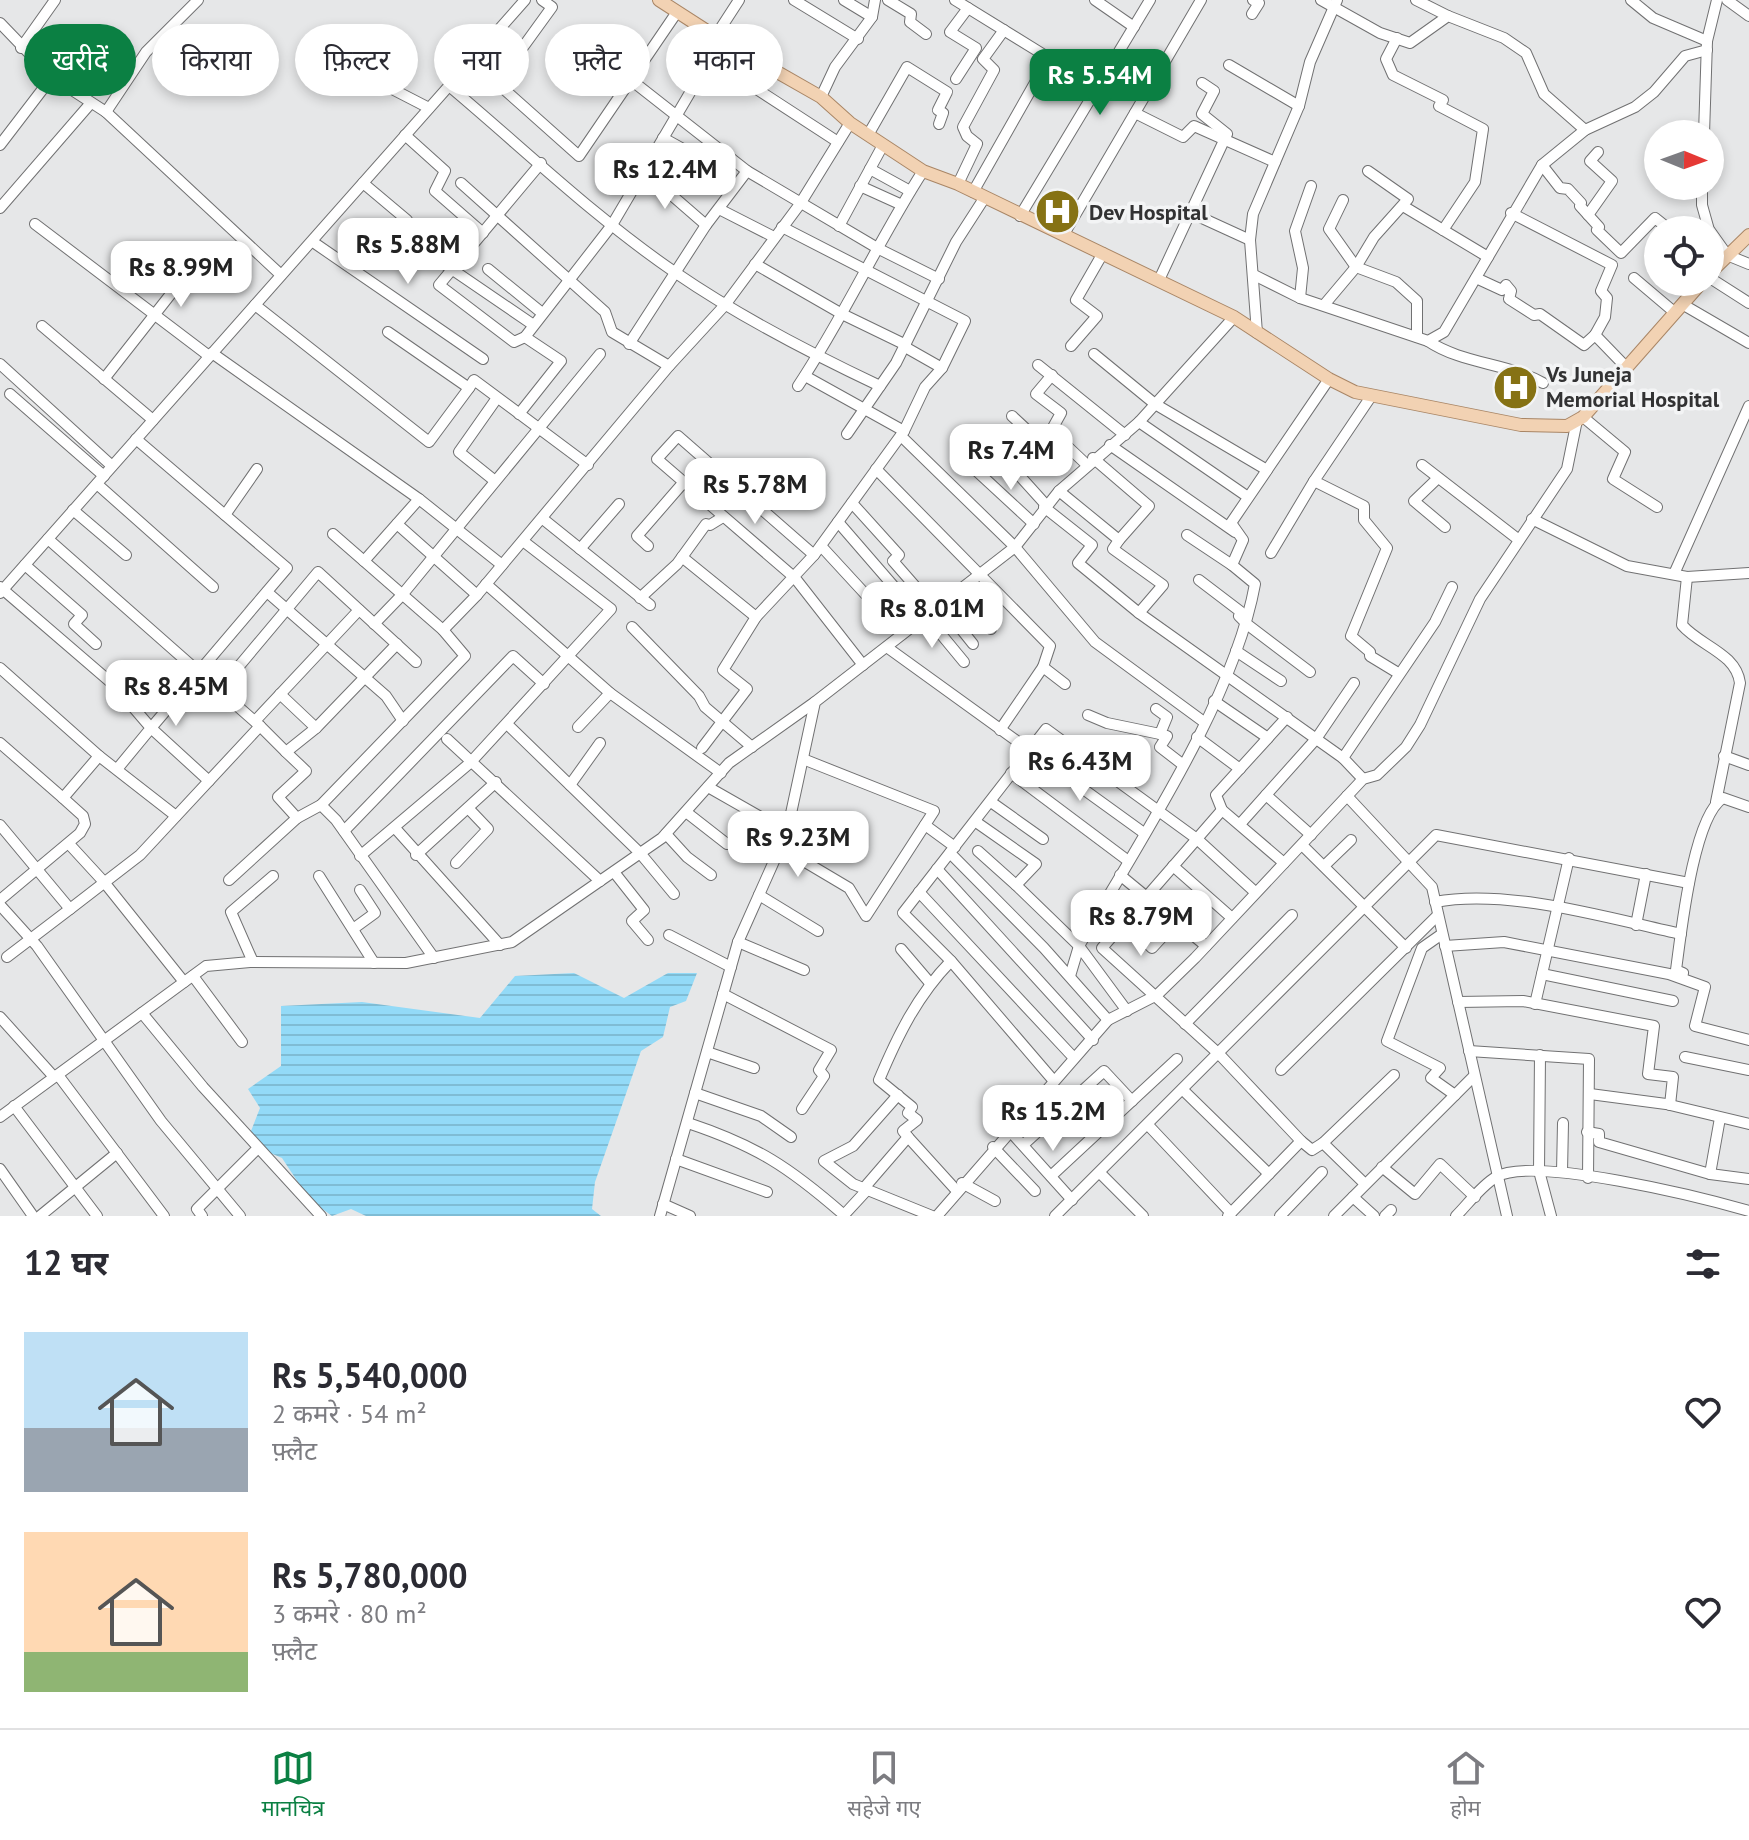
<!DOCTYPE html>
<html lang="hi">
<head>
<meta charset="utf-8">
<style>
  :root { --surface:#fff; --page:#f2f2f3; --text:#2b2b33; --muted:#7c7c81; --line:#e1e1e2; --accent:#0b8043 }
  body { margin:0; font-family:"PT Sans","Noto Sans Devanagari",sans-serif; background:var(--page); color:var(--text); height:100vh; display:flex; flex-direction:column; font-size:30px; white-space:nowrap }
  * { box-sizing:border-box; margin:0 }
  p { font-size:26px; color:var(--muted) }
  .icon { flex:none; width:44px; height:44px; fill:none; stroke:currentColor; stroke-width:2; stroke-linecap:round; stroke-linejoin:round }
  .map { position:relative; height:1216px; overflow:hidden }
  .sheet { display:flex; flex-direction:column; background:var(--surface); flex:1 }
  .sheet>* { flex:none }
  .hud { position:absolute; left:24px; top:24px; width:800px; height:72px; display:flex; gap:16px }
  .needle { width:52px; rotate:91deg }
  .buttons { position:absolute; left:1644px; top:120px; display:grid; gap:16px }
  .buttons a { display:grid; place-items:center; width:80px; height:80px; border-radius:50%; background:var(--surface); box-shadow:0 4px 12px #0003; font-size:40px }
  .price { position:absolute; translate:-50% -68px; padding:0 18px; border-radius:16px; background:#fff; color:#222; font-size:26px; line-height:52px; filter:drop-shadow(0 2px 4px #0008) }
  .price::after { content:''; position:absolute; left:50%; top:48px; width:24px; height:18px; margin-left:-12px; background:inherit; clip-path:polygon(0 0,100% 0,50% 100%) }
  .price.on { background:var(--accent); color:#fff }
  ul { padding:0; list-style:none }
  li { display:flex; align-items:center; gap:24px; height:200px; padding:0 24px }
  li span { display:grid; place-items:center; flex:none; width:224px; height:160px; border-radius:0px; color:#555 }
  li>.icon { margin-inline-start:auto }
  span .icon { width:96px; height:96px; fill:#fffc; stroke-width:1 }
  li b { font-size:34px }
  h2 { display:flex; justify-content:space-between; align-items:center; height:96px; padding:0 24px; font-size:34px }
  .pill { padding:0 28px; border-radius:36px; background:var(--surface); box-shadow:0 4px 12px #0003; font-size:28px; line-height:72px }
  .pill.on { background:var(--accent); color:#fff }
  .tabs { display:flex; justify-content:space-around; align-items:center; height:112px; border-top:2px solid var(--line); background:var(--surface); font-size:22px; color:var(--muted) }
  .tabs a { display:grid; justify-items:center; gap:4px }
  .tabs .on { color:var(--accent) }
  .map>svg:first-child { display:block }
  .water { fill:url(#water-rules) }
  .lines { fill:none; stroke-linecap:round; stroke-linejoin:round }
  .minor-casing { stroke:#717172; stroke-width:12 }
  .major-casing { stroke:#a98666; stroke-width:14 }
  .minor { stroke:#fff; stroke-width:10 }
  .major { stroke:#f2d2b3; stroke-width:12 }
  .labels { text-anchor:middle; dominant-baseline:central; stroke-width:7; stroke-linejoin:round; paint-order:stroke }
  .poi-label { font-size:22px; font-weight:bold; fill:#323233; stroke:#f3f4f5; text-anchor:start }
</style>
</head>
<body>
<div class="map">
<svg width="1749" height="1216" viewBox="0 0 1749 1216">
  <defs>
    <pattern id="water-rules" width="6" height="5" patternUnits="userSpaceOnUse" patternTransform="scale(2)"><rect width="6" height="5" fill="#93daf7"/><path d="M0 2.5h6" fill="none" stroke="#7fbcd4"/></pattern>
  </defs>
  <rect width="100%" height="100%" fill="#e6e7e8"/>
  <polygon class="water" points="574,973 624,998 668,973 697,973 686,1001 670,1007 663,1037 641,1051 595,1182 592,1209 601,1216 366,1216 351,1209 332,1216 309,1199 282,1158 261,1149 251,1131 260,1108 248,1089 281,1066 281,1006 362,1002 480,1018 515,976"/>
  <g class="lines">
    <defs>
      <g id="minor">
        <polyline points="542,0 552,7 497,83 579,156 677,12"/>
        <polyline points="794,0 858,39"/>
        <polyline points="844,0 872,17"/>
        <polyline points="888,0 911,14 910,22 926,34"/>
        <polyline points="955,0 1049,58 973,192"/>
        <polyline points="1095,0 1134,27"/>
        <polyline points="1321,0 1380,33 1410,43 1448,16 1504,38 1526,53 1544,94 1585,130"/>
        <polyline points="1416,0 1448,16"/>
        <polyline points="1631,0 1653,18 1707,41"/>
        <polyline points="1727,0 1749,16"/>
        <polyline points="1252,14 1259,3 1253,0"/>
        <polyline points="0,23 52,77 106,112 146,52 198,0"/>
        <polyline points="715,37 739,0"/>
        <polyline points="1397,38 1386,59 1393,75 1443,100 1439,106 1483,129 1475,182 1443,230"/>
        <polyline points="21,48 55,0"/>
        <polyline points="1049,58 1094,94"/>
        <polyline points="334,59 429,108"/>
        <polyline points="1229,65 1299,106"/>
        <polyline points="956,79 976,48 950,32 968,8"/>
        <path d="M449 86C524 149 595 218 676 273 740 317 810 353 880 386"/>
        <polyline points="755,88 838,142"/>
        <polyline points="821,97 835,67 872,17 875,0"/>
        <polyline points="106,112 281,275"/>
        <polyline points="1135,113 1183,137 1194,126 1275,162"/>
        <polyline points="1704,134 1707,41 1717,0"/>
        <polyline points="405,135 445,171 435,191 483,233"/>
        <polyline points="868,135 907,67 947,92 938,110 943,113 939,124"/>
        <polyline points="663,138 701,159"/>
        <polyline points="0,145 52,77"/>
        <polyline points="541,163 439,285 514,342 525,337 612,225 721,40"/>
        <polyline points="1542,165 1560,188 1568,189 1581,203 1580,206 1599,227 1597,230 1621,253 1655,218 1670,230"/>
        <polyline points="870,169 910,191"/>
        <polyline points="747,171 879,249 939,279"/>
        <polyline points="645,172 706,225"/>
        <polyline points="363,183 407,220"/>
        <polyline points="461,183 605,312 612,332 669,366"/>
        <polyline points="958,184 977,144 967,136 963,127 994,70 983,59 1004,30"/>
        <polyline points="860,186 902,205"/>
        <polyline points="1702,186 1702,205 1709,230"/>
        <polyline points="1343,200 1329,229 1356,267 1396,282 1417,301 1417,337"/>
        <polyline points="1403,206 1488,257"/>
        <polyline points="0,208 90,104"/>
        <polyline points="721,210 774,237"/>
        <polyline points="1191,213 1250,240"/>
        <polyline points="1511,213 1612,265 1601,291 1607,298 1605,317 1595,335"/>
        <polyline points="1588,215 1612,181 1590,161 1598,152"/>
        <polyline points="1020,216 1150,0"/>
        <polyline points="35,224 209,356"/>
        <polyline points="839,226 883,145"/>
        <polyline points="782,227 965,321 942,368 925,387 904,431 814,555"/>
        <polyline points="1710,231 1727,255 1749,264"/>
        <polyline points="1064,234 1201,0"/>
        <polyline points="409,240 532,324"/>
        <polyline points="313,242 483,359"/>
        <polyline points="755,264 842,314 906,345"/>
        <polyline points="488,269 542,313"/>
        <polyline points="1254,275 1300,298 1428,341 1444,332 1542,165 1585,130 1635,107 1654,92 1685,56 1707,50"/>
        <polyline points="1476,278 1502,290 1506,285 1511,291 1509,299 1534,315 1540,314 1584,345 1595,335 1625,366"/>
        <polyline points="1634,278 1673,311"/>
        <polyline points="1710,278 1749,303"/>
        <polyline points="1159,280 1227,134 1202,114 1214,91 1202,83"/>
        <polyline points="1300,298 1303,268 1295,231 1311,186"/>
        <polyline points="1682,304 1749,343"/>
        <polyline points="255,305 429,442 469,388"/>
        <polyline points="1324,305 1356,267 1374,237 1408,199 1368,171"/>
        <polyline points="42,326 153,420"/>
        <polyline points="388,332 469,388 474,380 588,465"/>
        <polyline points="1257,333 1250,240 1253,214 1299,106 1310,62 1337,0"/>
        <path d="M1428 341C1462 364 1508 363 1543 383"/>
        <polyline points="629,344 706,225 747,171 631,80"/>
        <polyline points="1071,346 1097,316 1076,300 1103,253"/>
        <polyline points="905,347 942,368"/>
        <polyline points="212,353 419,499 502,565"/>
        <polyline points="1094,354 1155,404 1267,470"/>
        <polyline points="0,364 112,466"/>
        <polyline points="1038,365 1125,435"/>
        <polyline points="1052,375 1036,394 1061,413 1051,431 1068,447"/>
        <polyline points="805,376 904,431"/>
        <polyline points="104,379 181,281"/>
        <path d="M798 386C844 317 878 241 923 171"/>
        <polyline points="10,394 104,476"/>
        <polyline points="1372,395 1314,481 1364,506 1364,520 1387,548 1351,636 1370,652 1370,656 1398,673"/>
        <polyline points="519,414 561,361 525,337"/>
        <polyline points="1012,416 1056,457 1068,447 1086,464"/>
        <polyline points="1583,417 1625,452 1613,479 1657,507"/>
        <polyline points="1139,422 1248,497"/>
        <polyline points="847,434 896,363 956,242 985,197"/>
        <polyline points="901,436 1015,547 1095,642 1204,722"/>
        <polyline points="136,439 287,568 151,728 209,781"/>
        <polyline points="1110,445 1235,532"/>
        <polyline points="1001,455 1046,505"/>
        <polyline points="1093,458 1149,506 1119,540"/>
        <polyline points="968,463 1034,524"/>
        <polyline points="1422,465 1519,540"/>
        <polyline points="876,469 1050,646 1043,667 1065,684"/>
        <polyline points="1438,478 1414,501 1445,527"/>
        <polyline points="495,481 459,452 497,398"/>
        <polyline points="97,484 213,587"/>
        <polyline points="1059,491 1119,540 1113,549 1163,585 1139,613"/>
        <polyline points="852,503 899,555 893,561 935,609"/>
        <polyline points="1044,507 1092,545 1078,563 1139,613 1343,758"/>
        <polyline points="73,510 126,555"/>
        <polyline points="225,515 257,469"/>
        <polyline points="543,519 650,605"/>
        <polyline points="1532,519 1627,566 1687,577 1749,573"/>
        <polyline points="838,522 922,619"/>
        <polyline points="397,524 477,595"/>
        <polyline points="333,534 443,630 465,656 321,805 297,818 278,797 306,771 286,752 316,728 397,644"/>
        <polyline points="1187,535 1232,565"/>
        <polyline points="648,546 637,536 683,483"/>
        <polyline points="821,546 902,634"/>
        <polyline points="580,549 619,504"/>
        <polyline points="1271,553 1314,481"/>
        <polyline points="682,557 756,617 723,670 747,689 702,748"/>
        <polyline points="364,561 419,499"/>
        <polyline points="25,565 82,615 74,624 96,644"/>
        <polyline points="1674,574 1749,406"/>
        <path d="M1687 577 1682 625C1700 646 1736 653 1740 683L1716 802"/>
        <polyline points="1199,580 1241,612 1239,616 1248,625 1310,672"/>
        <polyline points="486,584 610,693 578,727"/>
        <polyline points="0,587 115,686 151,728 118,768"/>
        <polyline points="960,590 991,629"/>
        <polyline points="267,592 386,696 403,721"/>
        <polyline points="0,593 525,0"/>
        <polyline points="640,598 677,564 706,524 710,525 723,517"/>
        <polyline points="941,604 973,644"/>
        <polyline points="926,616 964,662"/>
        <polyline points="756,617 814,555 678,436 657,459 795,578 863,665"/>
        <polyline points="374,624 402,595 600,354"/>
        <polyline points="632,627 699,696 705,707 752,747"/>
        <polyline points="443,630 477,595 669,366 725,305 800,204 850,123"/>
        <polyline points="888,648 1144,833"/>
        <polyline points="1236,651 1281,681"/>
        <polyline points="0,668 99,756 63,798 0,743"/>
        <polyline points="219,690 318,572 416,662"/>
        <polyline points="610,693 721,773"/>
        <polyline points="280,694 316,728"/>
        <polyline points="1214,701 1268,738"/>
        <polyline points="1156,709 1167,717 1160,734 1167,736 1160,747 1182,764"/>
        <polyline points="1088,715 1107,723 1160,734"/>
        <polyline points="255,721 359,610"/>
        <polyline points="507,724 640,853 674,894"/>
        <polyline points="260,726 286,752"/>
        <polyline points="1000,730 1043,667"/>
        <polyline points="1197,737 1240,769"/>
        <polyline points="447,739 600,881"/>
        <polyline points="99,756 176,816"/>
        <polyline points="1724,756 1749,765"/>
        <polyline points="1011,773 1127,860"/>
        <polyline points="1363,779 1343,758 1435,622 1452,587"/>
        <polyline points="570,785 600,743"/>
        <polyline points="708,787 787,832"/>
        <polyline points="1266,795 1311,835"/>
        <polyline points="1347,796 1432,887 1507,1216"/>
        <polyline points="991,802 1043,839"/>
        <polyline points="321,805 336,820 434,958"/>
        <polyline points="1222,810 1102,948 1219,1054 1301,1141 1228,1216"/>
        <polyline points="686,812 727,844"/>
        <polyline points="976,822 1036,864 1016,885 1079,946 1127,1011"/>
        <polyline points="1241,823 1316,739 1354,683"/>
        <polyline points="0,825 70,909 140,855 260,726 48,539"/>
        <polyline points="925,825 955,847"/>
        <polyline points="395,828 500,945"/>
        <polyline points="344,831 513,656 544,684"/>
        <polyline points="666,834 687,857 711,875"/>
        <polyline points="70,845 104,882 184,982"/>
        <polyline points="1302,845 1406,948"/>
        <polyline points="780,847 849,888 866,916 934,811 803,759"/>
        <polyline points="978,851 1016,885"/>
        <polyline points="950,853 1044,948 1108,1020"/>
        <polyline points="416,855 496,782"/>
        <polyline points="360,856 470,763 611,609 523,541"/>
        <polyline points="456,863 488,829 468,808"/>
        <polyline points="1284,863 1222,810 1216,795 1287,717"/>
        <polyline points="1173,866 1232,918"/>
        <polyline points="1324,866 1351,840"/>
        <polyline points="937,869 1093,1040"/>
        <polyline points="614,872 644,910 632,921 648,940"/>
        <polyline points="1120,875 1206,946"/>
        <polyline points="319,876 374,963"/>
        <polyline points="229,880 297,818"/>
        <polyline points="919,892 1074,1058"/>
        <polyline points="759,895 818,931"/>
        <polyline points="0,900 80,833 85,824 83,816 63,798"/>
        <path d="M1435 902C1507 888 1608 918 1681 934"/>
        <polyline points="0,905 37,946 161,1121 240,1216"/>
        <polyline points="1125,921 1152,948 1177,921"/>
        <polyline points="1636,925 1646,874"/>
        <polyline points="353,929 375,913 360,890"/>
        <polyline points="1442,934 1422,948 1387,1041 1440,1068 1431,1078 1455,1095"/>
        <polyline points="669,935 731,967"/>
        <polyline points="738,942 804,970"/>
        <polyline points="1445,946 1504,942 1669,974 1705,987 1695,1026 1749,1040"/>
        <polyline points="901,949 930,983"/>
        <polyline points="7,957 70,909"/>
        <polyline points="253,962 231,912 273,876"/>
        <polyline points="1542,974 1673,1001"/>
        <polyline points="193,976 242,1042"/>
        <path d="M1070 976 1079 946C1139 842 1234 700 1255 584L1232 565 1243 540 1231 523 1329 379"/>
        <path d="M1682 977 1683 973 1676 970C1681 934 1693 817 1723 798L1749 807"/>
        <polyline points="723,994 831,1050 819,1070 824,1076 802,1109"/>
        <polyline points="1458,1002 1523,1001 1654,1026 1648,1074 1673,1077 1670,1105"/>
        <polyline points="1535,1004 1569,858"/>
        <polyline points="142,1013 203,1087 321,1216"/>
        <polyline points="0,1017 54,1077"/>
        <polyline points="1185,1024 1292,915"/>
        <polyline points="1469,1051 1589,1059 1588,1178"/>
        <polyline points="707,1052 754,1068"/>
        <polyline points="1540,1055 1539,1171 1551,1216"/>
        <polyline points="1685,1057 1749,1070"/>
        <polyline points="1281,1070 1438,915"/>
        <polyline points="58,1075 164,1216"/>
        <polyline points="1053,1080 951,961 903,913 1046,729 1197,839 1255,892"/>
        <polyline points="1183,1090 1269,1174"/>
        <polyline points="695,1093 761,1116 791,1137"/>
        <polyline points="1590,1094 1666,1104 1749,1124"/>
        <polyline points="898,1095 853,1146 824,1161 853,1184 932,1216"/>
        <polyline points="14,1106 97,1216"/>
        <polyline points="0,1117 206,966 250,962 406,963 512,942 662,838 729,763 815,702"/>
        <path d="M688 1123C757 1146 789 1167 844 1215"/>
        <polyline points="1148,1125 1231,1213"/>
        <polyline points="1009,1130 1072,1200"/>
        <polyline points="1587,1132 1599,1134 1599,1142 1710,1174 1749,1179"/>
        <polyline points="908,1137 956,1190"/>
        <polyline points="1301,1141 1312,1150 1323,1143"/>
        <polyline points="1023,1145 1104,1071 1132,1101"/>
        <polyline points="993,1147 1035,1191"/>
        <polyline points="676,1159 767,1192"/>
        <polyline points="1382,1167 1415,1194 1440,1164 1475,1197"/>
        <polyline points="0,1169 33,1216"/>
        <polyline points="1562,1172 1563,1123"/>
        <polyline points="1100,1173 1143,1216"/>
        <polyline points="1710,1174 1720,1118"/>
        <polyline points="1051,1176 1177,1059"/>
        <polyline points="962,1183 995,1201"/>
        <polyline points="1365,1184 1323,1143 1394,1075"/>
        <path d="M864 1188 908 1137 903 1131 917 1120 908 1113 912 1107 879 1080C898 1035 917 996 951 961"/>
        <polyline points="1353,1197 1374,1216"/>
        <polyline points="663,1204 690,1216"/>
        <polyline points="40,1216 117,1153"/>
        <polyline points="202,1216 197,1209 258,1148"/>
        <polyline points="660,1216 738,942 787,832 815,702 1015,547 1059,491 1139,422 1234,317"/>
        <polyline points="843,1216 867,1190"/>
        <polyline points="937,1216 1108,1020 1157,995 1195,958 1363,779 1377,775 1406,747 1420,725 1480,599 1567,469 1577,420"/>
        <polyline points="1055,1216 1436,835 1689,883"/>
        <polyline points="1280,1216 1322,1172"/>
        <polyline points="1334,1216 1474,1076"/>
        <polyline points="1385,1216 1391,1210"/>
        <path d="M1456 1216C1468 1204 1481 1186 1496 1177 1533 1155 1704 1198 1749 1211"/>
      </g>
      <g id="major">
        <polyline points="659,0 721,40 821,97 850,123 923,171 958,184 1234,317 1329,379 1355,392 1521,425 1567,426 1583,417 1702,282"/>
        <polyline points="1710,273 1749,235"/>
      </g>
    </defs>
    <use href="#minor" class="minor-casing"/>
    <use href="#major" class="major-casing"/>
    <use href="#minor" class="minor"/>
    <use href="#major" class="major"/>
  </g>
  <defs>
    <symbol id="hospital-disc" viewBox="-11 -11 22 22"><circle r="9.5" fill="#867214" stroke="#f3f4f5"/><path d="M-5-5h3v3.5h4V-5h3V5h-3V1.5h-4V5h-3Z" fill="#fff"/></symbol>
  </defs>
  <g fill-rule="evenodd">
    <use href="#hospital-disc" x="1032" y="186" width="51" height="51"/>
    <use href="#hospital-disc" x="1490" y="362" width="51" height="51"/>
  </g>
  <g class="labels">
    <g class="poi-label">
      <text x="1089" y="212">Dev Hospital</text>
      <text x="1546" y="374">Vs Juneja<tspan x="1546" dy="25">Memorial Hospital</tspan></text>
    </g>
  </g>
</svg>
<div class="buttons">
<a><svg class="needle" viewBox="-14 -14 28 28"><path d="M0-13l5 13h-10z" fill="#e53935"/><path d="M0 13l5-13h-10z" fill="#7c7c81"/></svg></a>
<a><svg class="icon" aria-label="locate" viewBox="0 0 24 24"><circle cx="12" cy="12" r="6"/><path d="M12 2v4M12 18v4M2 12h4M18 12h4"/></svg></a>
</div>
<b class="price on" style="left:1100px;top:117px">Rs 5.54M</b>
<b class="price" style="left:665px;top:211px">Rs 12.4M</b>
<b class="price" style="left:408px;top:286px">Rs 5.88M</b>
<b class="price" style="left:181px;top:309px">Rs 8.99M</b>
<b class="price" style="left:1011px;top:492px">Rs 7.4M</b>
<b class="price" style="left:755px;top:526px">Rs 5.78M</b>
<b class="price" style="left:932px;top:650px">Rs 8.01M</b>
<b class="price" style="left:176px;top:728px">Rs 8.45M</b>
<b class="price" style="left:1080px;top:803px">Rs 6.43M</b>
<b class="price" style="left:798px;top:879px">Rs 9.23M</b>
<b class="price" style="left:1141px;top:958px">Rs 8.79M</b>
<b class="price" style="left:1053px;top:1153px">Rs 15.2M</b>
<div class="hud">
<a class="pill on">खरीदें</a>
<a class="pill">किराया</a>
<a class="pill">फ़िल्टर</a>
<a class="pill">नया</a>
<a class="pill">फ़्लैट</a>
<a class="pill">मकान</a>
</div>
</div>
<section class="sheet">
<h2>12 घर<svg class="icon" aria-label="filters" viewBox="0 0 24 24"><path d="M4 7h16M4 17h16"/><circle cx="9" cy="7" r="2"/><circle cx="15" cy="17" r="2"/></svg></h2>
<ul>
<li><span style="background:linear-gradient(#bfe0f5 60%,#9aa5b1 0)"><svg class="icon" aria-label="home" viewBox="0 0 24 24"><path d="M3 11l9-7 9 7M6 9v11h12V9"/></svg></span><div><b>Rs 5,540,000</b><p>2 कमरे · 54 m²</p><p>फ़्लैट</p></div><svg class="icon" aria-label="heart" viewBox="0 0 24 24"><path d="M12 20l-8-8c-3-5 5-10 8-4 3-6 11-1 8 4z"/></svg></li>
<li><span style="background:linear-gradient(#ffd9b3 75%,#8fb573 0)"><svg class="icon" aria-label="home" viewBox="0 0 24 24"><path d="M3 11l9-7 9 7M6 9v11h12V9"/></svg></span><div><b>Rs 5,780,000</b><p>3 कमरे · 80 m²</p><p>फ़्लैट</p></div><svg class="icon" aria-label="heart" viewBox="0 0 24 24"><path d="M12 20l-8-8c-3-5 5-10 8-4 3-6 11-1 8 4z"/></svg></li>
</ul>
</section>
<nav class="tabs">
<a class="on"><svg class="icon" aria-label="map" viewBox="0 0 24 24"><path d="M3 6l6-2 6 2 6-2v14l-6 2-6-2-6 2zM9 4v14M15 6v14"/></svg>मानचित्र</a>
<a><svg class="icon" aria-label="saved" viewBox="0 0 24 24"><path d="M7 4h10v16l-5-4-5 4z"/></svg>सहेजे गए</a>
<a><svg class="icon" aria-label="home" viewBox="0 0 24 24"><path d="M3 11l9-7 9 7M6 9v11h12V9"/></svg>होम</a>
</nav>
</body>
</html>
